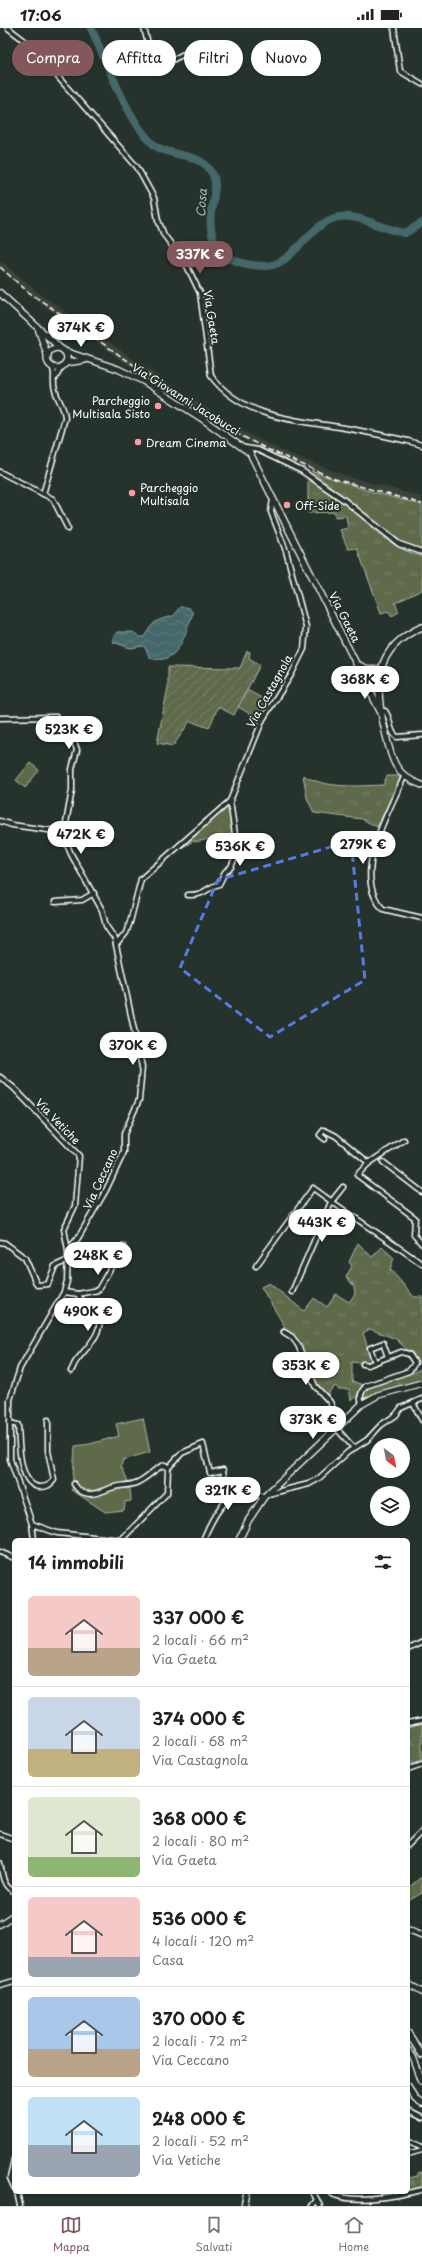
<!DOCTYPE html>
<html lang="it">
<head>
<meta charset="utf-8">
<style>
  :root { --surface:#fff; --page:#f6f6f6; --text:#202124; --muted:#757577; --line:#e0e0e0; --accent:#84575d }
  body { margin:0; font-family:"Playpen Sans",sans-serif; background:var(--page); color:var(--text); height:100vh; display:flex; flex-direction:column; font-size:15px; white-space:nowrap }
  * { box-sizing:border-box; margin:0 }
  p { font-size:13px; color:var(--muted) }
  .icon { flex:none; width:22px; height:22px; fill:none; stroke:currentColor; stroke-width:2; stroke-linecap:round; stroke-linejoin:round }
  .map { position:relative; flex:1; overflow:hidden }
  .drawer { position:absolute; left:12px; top:1510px; width:398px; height:656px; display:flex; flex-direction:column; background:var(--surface); border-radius:6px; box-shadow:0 1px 3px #0004 }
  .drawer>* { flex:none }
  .hud { position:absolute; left:12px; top:12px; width:398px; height:36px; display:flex; gap:8px }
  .needle { width:26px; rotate:148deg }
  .controls { position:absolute; left:370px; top:1410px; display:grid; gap:8px }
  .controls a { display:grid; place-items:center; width:40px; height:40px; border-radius:50%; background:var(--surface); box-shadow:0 1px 3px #0004; font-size:20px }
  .price { position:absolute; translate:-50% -34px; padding:0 9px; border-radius:14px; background:#fff; color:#222; font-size:13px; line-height:26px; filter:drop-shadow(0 1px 2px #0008) }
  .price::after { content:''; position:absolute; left:50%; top:24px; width:12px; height:9px; margin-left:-6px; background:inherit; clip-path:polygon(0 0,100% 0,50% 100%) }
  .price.current { background:var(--accent); color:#fff }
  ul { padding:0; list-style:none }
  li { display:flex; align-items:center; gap:12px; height:100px; padding:0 16px }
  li+li { border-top:1px solid var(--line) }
  li span { display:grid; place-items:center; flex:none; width:112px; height:80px; border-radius:6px; color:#555 }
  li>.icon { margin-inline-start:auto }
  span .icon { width:48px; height:48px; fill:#fffc; stroke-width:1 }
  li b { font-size:17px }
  h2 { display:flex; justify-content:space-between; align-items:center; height:48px; padding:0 16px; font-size:17px }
  .pill { padding:0 14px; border-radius:18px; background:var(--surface); box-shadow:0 1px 3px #0004; font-size:14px; line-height:36px }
  .pill.current { background:var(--accent); color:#fff }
  .status { display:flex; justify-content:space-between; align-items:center; height:28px; padding:0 20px; background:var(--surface); direction:ltr }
  .status svg { height:11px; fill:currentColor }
  .tabs { display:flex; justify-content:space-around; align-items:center; height:56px; border-top:1px solid var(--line); background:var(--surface); font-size:11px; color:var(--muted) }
  .tabs a { display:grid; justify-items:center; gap:2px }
  .tabs .current { color:var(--accent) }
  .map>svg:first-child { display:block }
  .built { fill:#3b4339 }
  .grass { fill:url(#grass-tufts); stroke:#aeb5a6 }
  .forest { fill:url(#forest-firs); stroke:#aeb5a6 }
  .garden { fill:url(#garden-furrows); stroke:#aeb5a6 }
  .pitch { fill:#5e6b4c; stroke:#aeb5a6 }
  .water { fill:url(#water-waves); stroke:#8fa4a6 }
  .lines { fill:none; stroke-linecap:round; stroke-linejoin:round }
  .river { stroke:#44686b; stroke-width:8 }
  .minor-casing { stroke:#fff; stroke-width:7 }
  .major-casing { stroke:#fff; stroke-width:8 }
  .minor { stroke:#26332d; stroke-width:4 }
  .major { stroke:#26332d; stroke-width:5.5 }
  .rail { stroke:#fff; stroke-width:1.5; stroke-dasharray:6 3; stroke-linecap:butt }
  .marked { fill:none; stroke:#567ae2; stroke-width:3; stroke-dasharray:8 5; stroke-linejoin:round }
  .poi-dot { fill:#ff9aa2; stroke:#26332d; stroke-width:1.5 }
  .labels { text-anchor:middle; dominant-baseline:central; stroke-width:4; stroke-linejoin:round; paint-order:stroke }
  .street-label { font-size:11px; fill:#fff; stroke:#26332d }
  .poi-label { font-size:11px; fill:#fff; stroke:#26332d; text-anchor:start }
  .water-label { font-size:12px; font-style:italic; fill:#abbbbc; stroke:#26332d }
</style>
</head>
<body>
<div class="status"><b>17:06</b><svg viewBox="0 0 49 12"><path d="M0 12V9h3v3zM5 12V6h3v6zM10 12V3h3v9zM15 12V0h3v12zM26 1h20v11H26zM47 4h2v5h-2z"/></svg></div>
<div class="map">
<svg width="422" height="2178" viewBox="0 0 422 2178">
  <defs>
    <pattern id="grass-tufts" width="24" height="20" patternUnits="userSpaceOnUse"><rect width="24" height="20" fill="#5e6b4c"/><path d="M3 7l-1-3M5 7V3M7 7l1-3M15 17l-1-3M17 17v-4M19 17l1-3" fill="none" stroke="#768167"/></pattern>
    <pattern id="forest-firs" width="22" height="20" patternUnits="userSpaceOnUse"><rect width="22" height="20" fill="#5e6b4c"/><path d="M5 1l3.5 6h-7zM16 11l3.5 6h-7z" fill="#768167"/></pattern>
    <pattern id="garden-furrows" width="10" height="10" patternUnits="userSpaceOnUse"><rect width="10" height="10" fill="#5e6b4c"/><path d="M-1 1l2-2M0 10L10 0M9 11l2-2" fill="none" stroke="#768167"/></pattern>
    <pattern id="water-waves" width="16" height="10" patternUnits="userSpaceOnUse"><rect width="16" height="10" fill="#44686b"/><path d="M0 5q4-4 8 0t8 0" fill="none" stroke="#607f81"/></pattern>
  </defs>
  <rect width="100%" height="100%" fill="#26332d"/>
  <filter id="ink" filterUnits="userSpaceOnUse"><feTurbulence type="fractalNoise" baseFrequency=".025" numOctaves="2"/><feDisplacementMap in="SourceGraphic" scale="8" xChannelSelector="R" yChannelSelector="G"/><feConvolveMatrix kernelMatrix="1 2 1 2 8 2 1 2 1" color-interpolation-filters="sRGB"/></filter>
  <g filter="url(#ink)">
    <polygon class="built" points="0,232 40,266 162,351 246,405 280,422 346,448 422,469 422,477 343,455 276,429 243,411 157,357 35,271 0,241"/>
    <g class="grass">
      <polygon points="311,443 372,464 422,477 422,522 401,514"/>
      <path d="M308 450C318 457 329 464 339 471 365 490 389 522 422 528V562L395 575 399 584 392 588 388 583 381 585 357 520 348 521 340 502 348 500 346 488 335 489V484L308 485Z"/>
      <polygon points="247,662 271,675 258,695 250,692 252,687 238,679"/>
      <path d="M303 747C326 761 357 758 383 757L387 748H398L401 751 377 799 362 791 314 785 307 770Z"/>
      <polygon points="228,777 231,784 233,806 195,814 195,812 178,822 177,821"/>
      <polygon points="358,1215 372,1229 382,1219 394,1230 390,1241 414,1269 422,1269 422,1337 396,1311 370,1301 363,1305 372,1333 368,1336 352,1334 352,1353 363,1357 357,1368 351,1372 349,1361 338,1361 336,1358 331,1361 327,1369 317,1358 297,1314 291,1305 280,1303 285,1299 261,1259 269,1255 304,1283 314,1270 327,1279 336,1266 349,1274 355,1266 354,1258 346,1249 352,1238 349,1234"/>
      <path d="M422 1340V1352L378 1365 364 1372 363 1365C371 1350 407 1350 422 1340Z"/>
    </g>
    <g class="forest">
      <polygon points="422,1695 422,1732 408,1737 408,1700"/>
      <polygon points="420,1850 422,1850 422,1865 408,1873 408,1860"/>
      <polygon points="422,2144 422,2160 408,2163 408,2150 418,2148 418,2145"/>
    </g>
    <polygon class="garden" points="247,623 250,624 249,630 260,637 234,687 218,679 209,700 190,693 173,718 157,715 168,659 168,639 240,640"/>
    <g class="pitch">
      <polygon points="30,735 39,742 25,760 16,752"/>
      <path d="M143 1390 150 1424 123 1432 121 1438C127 1450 131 1459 131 1473L125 1474 124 1482 105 1484 72 1462 75 1418 90 1416 119 1408 116 1396Z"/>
    </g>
    <path class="water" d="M180 579 189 580 193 585C185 606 178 639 150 630L144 618 130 620 113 614V610L117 604H133L140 609H144C154 593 154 593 172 588 177 587 176 582 180 579Z"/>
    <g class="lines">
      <path class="river" d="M91 0C105 30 132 105 159 120 173 128 195 126 207 138 221 153 213 167 211 184 207 223 229 237 265 238 293 239 309 194 339 189 356 185 385 202 405 205L422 195"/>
      <defs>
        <g id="minor">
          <path d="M8 0 29 16 137 139 154 170 158 192 164 207 186 236 200 265 211 348C242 389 292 392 339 399 363 403 385 408 408 413L422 417"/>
          <polyline points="144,0 154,41 198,19"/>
          <polyline points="394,0 400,43 422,56"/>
          <polyline points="56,349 62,338"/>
          <polyline points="246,420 258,422 302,443 344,472 399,516 422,524"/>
          <polyline points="0,444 53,471 68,501"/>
          <path d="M43 466 65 390C65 378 54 368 54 356 53 348 56 344 51 337"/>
          <path d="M380 683H385C392 691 388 703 397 709L422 707"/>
          <polyline points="0,690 56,689 71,705 77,722 72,741 72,762 64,806"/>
          <path d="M404 749C389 784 350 847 383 881L422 890"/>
          <polyline points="0,793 12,797 62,804 71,826 102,882 106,898 115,911 116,917"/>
          <path d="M188 867C207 867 205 860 219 856L225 844 231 839 236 827V813L230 773"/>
          <polyline points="55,874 82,872 94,865"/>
          <polyline points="0,1049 14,1060 79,1128 75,1178 64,1201 68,1222 67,1253 64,1264 20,1340 10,1372 10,1431 32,1496 34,1512"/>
          <polyline points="325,1111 320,1107 324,1102 336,1108 369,1135 357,1147 415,1190 414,1207 422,1216"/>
          <polyline points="383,1134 422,1164"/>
          <polyline points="369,1135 404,1112"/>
          <polyline points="0,1214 5,1215 25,1230 37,1257 48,1256 55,1238 66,1233"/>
          <polyline points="68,1222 78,1210 106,1162 124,1124 124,1106 139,1072 142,1039 116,917 126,905 130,894 141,851 230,773 263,691 291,647 304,621 306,599 286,523 271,484 273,471"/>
          <path d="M256 1238 313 1160C349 1187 386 1210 422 1236"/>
          <polyline points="64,1264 78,1266 98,1262 123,1218"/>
          <polyline points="292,1264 331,1174 343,1159"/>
          <polyline points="284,1304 292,1309 298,1317 315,1358 330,1374 340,1398"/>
          <polyline points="375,1334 370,1320 383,1315 388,1329"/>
          <path d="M71 1343C73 1340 74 1335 77 1332 85 1321 108 1301 96 1286 89 1277 85 1282 78 1266"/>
          <polyline points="413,1375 422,1392"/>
          <path d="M362 1376C359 1369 361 1363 366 1358L409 1343 415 1335 409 1326 401 1324 368 1337 363 1336"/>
          <path d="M10 1395 18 1397C19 1412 18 1458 40 1459 47 1459 50 1457 54 1452L48 1423V1392"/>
          <polyline points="337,1401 353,1419"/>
          <polyline points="168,1440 182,1425 203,1416 210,1445 223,1442 228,1470"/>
          <polyline points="268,1466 309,1456 318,1451 348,1424 367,1412 381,1397 396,1387 401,1380 422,1371"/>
          <path d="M32 1496 57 1505 121 1512 167 1465 168 1440 165 1437 162 1438C153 1442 147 1450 138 1454 130 1458 120 1457 111 1460 97 1465 84 1472 74 1456"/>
          <path d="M203 1512C215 1484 228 1456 264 1469"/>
          <polyline points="0,1524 14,1530"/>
          <polyline points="408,1621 422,1614"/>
          <polyline points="408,1696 422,1693"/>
          <polyline points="408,1741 422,1736"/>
          <polyline points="0,1806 14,1811"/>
          <polyline points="408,1817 422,1803"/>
          <path d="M0 1835C2 1845 3 1860 14 1863"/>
          <polyline points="0,1957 14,1953"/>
          <polyline points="408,2083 422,2090"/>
          <polyline points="408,2112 422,2119"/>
          <polyline points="408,2126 422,2122"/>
          <polyline points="14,2131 10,2150 14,2159"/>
          <polyline points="17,2164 20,2178"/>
          <polyline points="313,2164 320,2178"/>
          <path d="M329 2164C348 2178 400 2167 422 2162"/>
          <polyline points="312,2178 316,2173"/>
        </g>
        <g id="major">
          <polyline points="0,265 60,320"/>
          <polyline points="39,303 48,329"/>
          <circle cx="57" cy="330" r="10"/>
          <polyline points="64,323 118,341 143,353 204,392 250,425 380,683"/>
          <polyline points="65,335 85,332"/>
          <path d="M422 599C373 620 374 658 385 703 391 729 394 748 422 757"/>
          <polyline points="359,637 369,642 381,641"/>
          <polyline points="239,1512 248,1493 264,1469 362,1376 378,1367 422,1355"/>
          <polyline points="0,1896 14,1887"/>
          <polyline points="408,1901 422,1907"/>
          <polyline points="408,1956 422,1964"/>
          <polyline points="408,2005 422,2027"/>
          <polyline points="408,2022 413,2029 422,2054"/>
          <polyline points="408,2058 415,2071 422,2076"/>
          <polyline points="244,2178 247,2164"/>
        </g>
      </defs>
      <use href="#minor" class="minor-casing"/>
      <use href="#major" class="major-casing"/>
      <use href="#minor" class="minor"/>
      <use href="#major" class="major"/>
      <polyline class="rail" points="0,239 27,263 222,398 267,421 335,451 422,476"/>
    </g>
  </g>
  <path class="marked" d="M351 813 365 952 270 1009 180 940 218 852Z"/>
  <g class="poi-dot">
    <circle cx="158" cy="378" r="4"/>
    <circle cx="138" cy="414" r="4"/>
    <circle cx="132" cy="465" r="4"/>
    <circle cx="287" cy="477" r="4"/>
  </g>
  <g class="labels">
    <g class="street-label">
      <text transform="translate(212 289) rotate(81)">Via Gaeta</text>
      <text transform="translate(186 371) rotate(32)">Via Giovanni Jacobucci</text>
      <text transform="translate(345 589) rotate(63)">Via Gaeta</text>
      <text transform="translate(269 663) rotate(-61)">Via Castagnola</text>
      <text transform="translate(58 1093) rotate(46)">Via Vetiche</text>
      <text transform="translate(100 1151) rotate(-65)">Via Ceccano</text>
    </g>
    <g class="poi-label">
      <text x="150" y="372" text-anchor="end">Parcheggio<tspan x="150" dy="13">Multisala Sisto</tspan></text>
      <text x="146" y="414">Dream Cinema</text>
      <text x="140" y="459">Parcheggio<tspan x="140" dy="13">Multisala</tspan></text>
      <text x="295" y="477">Off-Side</text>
    </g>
    <g class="water-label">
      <text transform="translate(201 175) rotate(-86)">Cosa</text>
    </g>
  </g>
</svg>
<div class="controls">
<a><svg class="needle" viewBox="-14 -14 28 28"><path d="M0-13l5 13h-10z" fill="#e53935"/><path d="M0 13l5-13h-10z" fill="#757577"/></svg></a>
<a><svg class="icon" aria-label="layers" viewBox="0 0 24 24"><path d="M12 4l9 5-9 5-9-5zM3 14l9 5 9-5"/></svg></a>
</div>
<b class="price current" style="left:200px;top:247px">337K €</b>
<b class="price" style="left:81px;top:320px">374K €</b>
<b class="price" style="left:365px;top:672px">368K €</b>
<b class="price" style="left:69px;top:722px">523K €</b>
<b class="price" style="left:81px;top:827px">472K €</b>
<b class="price" style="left:363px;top:837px">279K €</b>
<b class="price" style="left:240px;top:839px">536K €</b>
<b class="price" style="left:133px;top:1038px">370K €</b>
<b class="price" style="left:322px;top:1215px">443K €</b>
<b class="price" style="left:98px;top:1248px">248K €</b>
<b class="price" style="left:88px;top:1304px">490K €</b>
<b class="price" style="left:306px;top:1358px">353K €</b>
<b class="price" style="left:313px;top:1412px">373K €</b>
<b class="price" style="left:228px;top:1483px">321K €</b>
<div class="hud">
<a class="pill current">Compra</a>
<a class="pill">Affitta</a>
<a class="pill">Filtri</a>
<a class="pill">Nuovo</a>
</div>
<section class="drawer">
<h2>14 immobili<svg class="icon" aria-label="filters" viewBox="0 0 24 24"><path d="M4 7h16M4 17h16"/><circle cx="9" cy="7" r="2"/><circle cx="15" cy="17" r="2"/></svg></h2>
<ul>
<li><span style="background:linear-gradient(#f6c9c9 65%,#b9a48a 0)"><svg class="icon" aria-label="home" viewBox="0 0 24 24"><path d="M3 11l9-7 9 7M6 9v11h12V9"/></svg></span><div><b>337 000 €</b><p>2 locali · 66 m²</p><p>Via Gaeta</p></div></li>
<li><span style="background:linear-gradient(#c9d6e8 65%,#c2b280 0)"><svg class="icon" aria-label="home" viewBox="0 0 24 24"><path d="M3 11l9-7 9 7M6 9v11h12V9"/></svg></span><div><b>374 000 €</b><p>2 locali · 68 m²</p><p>Via Castagnola</p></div></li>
<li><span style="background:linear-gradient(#dfe7d0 75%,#8fb573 0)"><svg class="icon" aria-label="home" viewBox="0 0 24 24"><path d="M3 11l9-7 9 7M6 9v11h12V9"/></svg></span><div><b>368 000 €</b><p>2 locali · 80 m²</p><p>Via Gaeta</p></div></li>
<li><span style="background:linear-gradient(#f6c9c9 75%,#9aa5b1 0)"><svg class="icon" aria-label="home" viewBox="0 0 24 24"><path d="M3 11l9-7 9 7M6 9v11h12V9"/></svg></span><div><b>536 000 €</b><p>4 locali · 120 m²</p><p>Casa</p></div></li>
<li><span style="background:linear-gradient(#a9c7e8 65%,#b9a48a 0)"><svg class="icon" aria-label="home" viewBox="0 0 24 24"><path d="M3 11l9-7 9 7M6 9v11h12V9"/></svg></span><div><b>370 000 €</b><p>2 locali · 72 m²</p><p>Via Ceccano</p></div></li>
<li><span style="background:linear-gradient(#bfe0f5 60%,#9aa5b1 0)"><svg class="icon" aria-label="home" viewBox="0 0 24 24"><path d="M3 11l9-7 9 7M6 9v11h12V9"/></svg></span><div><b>248 000 €</b><p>2 locali · 52 m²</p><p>Via Vetiche</p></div></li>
</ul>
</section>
</div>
<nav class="tabs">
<a class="current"><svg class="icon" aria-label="map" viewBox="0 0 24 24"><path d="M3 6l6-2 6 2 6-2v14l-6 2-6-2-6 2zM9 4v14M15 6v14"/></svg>Mappa</a>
<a><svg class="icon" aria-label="saved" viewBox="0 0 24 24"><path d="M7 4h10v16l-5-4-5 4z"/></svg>Salvati</a>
<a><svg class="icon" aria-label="home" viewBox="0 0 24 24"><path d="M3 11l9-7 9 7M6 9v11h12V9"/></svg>Home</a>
</nav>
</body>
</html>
